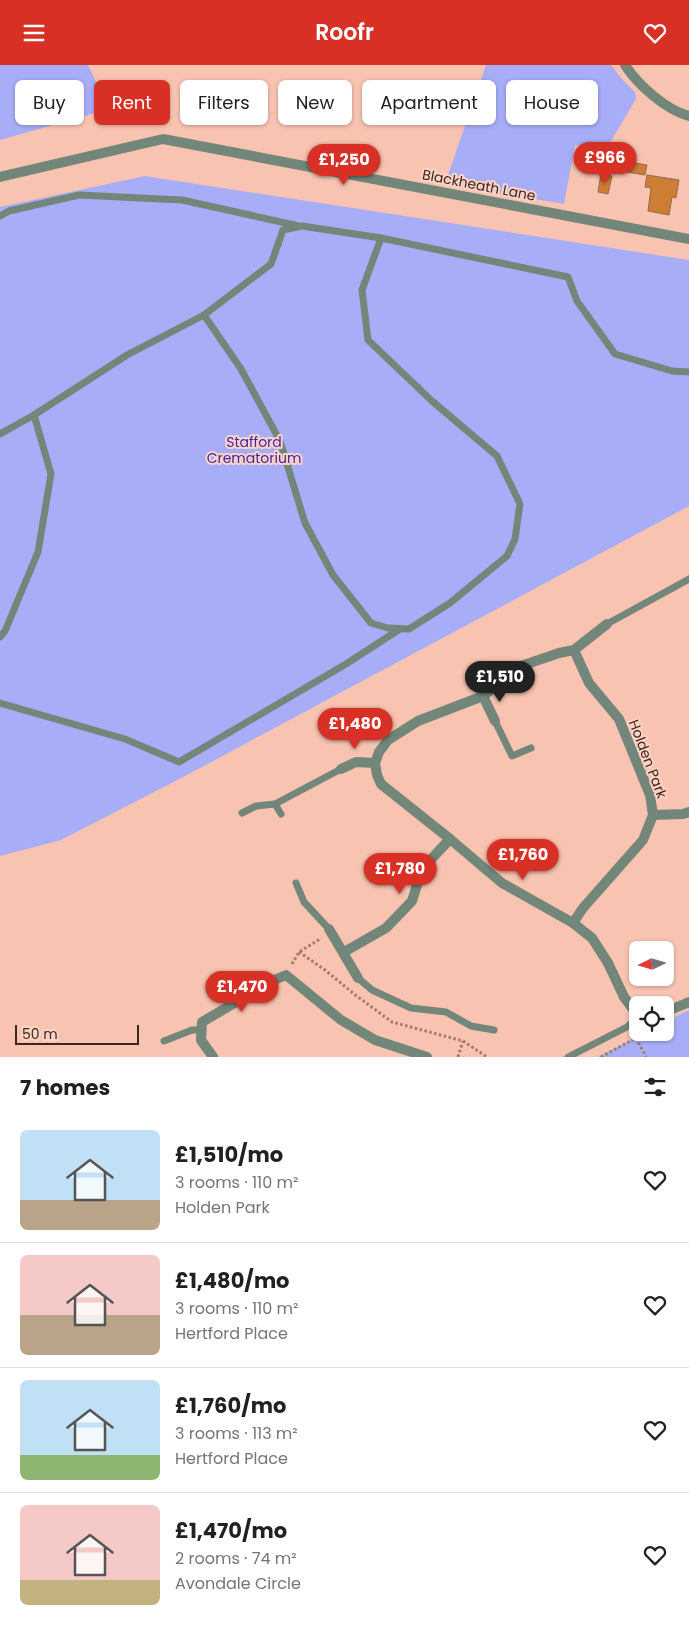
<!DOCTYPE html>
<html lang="en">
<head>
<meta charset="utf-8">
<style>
  :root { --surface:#fff; --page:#f2f2f2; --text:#202124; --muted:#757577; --line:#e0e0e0; --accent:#d93025 }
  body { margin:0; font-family:Poppins,sans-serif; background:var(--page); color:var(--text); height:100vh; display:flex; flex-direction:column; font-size:19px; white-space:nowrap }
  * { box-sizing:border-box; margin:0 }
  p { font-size:16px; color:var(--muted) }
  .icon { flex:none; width:28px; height:28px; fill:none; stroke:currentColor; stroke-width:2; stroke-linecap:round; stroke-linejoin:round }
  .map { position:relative; height:992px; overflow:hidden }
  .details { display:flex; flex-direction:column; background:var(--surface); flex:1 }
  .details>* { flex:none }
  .top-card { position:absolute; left:15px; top:15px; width:660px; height:45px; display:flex; gap:10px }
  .needle { width:32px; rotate:265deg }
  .controls { position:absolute; left:629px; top:876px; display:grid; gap:10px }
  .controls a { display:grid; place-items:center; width:45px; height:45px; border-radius:8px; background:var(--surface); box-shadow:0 1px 4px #0004; font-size:25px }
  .scale { position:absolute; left:15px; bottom:12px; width:124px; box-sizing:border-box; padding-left:5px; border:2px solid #3a261f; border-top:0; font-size:14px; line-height:18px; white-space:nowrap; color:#3a261f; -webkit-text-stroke:4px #fed3c5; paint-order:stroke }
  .price { position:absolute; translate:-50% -42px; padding:0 11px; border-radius:18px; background:var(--accent); color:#fff; font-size:16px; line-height:32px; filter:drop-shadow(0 1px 2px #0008) }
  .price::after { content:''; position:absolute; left:50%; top:30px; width:15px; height:11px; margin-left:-8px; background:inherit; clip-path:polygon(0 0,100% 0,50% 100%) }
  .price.selected { background:#222; color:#fff }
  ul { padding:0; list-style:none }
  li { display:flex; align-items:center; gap:15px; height:125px; padding:0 20px }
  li+li { border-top:1px solid var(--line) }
  li span { display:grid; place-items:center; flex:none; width:140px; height:100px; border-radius:8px; color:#555 }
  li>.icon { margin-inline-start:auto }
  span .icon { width:60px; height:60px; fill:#fffc; stroke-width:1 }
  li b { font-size:21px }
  h2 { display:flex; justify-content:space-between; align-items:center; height:60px; padding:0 20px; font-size:21px }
  .chip { padding:0 18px; border-radius:8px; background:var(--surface); box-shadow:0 1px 4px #0004; font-size:18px; line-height:45px }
  .chip.selected { background:var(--accent); color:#fff }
  header { display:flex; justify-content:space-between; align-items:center; height:65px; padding:0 20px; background:var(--accent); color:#fff; font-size:22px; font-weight:600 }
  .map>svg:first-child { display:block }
  .green { fill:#a7aef7 }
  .building { fill:#cd7d34; stroke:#926c4e }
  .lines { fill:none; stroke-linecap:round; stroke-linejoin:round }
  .path { stroke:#a07a6d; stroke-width:3; stroke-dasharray:2.5 2.5; stroke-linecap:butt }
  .service { stroke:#72867a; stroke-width:7 }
  .minor { stroke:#72867a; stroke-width:10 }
  .tertiary { stroke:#72867a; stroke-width:10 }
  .labels { text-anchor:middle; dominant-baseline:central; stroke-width:4; stroke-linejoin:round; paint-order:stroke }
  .street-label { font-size:14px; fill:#3a261f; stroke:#fed3c5 }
  .park-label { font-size:14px; fill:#3b26a9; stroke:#fed3c5 }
</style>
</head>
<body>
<header><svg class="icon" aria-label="menu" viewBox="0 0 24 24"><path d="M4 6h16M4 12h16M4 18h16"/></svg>Roofr<svg class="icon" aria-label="heart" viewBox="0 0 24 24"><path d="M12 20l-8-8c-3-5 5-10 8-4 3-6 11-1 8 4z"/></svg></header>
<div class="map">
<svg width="689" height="992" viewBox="0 0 689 992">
  <rect width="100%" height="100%" fill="#f8c3b1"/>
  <g class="green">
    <polygon points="0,0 88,0 109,44 0,75"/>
    <polygon points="486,0 611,0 621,13 635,27 636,34 607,83 575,80 564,139 445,119"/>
    <polygon points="145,111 689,195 689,441 187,710 61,775 0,791 0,142"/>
    <polygon points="689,945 689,992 598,992 645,968 665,968 665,957"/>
  </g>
  <g class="building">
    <polygon points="629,97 647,100 645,110 627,107"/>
    <polygon points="601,109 612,111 608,129 598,127"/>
    <polygon points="647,110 679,115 676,133 672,132 669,150 648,146 651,123 645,122"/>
  </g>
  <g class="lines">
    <g class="path">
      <polyline points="299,887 325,905 354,929 392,957 463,976 487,992"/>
      <polyline points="292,899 299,887 320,874"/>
      <polyline points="458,992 463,976"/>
      <polyline points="601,992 636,973 646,992"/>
    </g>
    <g class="service">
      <polyline points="0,151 9,146 79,130 182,135 299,161"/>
      <polyline points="204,250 241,304 280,376 305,458 333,510 371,558 388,563 409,564 450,538 507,491 515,474 520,439 497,391 432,336 368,275 362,225 381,173"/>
      <polyline points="0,369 34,350 127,290 204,250 271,199 283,165 302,161 381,173 568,212 577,236 615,289 672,306 689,307"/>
      <polyline points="607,559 689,514"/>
      <polyline points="0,572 5,566 38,487 51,409 34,350"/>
      <polyline points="0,638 125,674 179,697 346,599 400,564"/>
      <polyline points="495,656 512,691 531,683"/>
      <polyline points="275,739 281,749"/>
      <polyline points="242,748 256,741 275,739 341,704"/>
      <polyline points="296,818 304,837 329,864"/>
      <polyline points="358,913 372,925 411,943 446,947 471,961 494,965"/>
      <polyline points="164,976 192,965 201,965"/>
      <polyline points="568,992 627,962 638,952"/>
    </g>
    <g class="minor">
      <path d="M625 0C638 20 666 45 689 51"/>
      <polyline points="607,559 574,585 559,588 521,601 483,631 418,656 388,675 379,687 375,698 377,710 381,719 450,774 502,818 573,858 592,873 608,898 624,932 638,951"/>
      <polyline points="483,631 495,656"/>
      <polyline points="341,704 356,697 375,698"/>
      <polyline points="653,750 683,749 689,747"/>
      <polyline points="573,858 583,843 643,775 653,750 650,730 619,654 589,618 574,585"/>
      <polyline points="329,864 358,913"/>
      <polyline points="344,887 386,863 412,836 422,804 450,774"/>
      <polyline points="665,947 689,937"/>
      <polyline points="213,992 201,975 202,957 272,916 286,910 341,955 375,975 427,992"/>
    </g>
    <polyline class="tertiary" points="0,112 163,74 689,174"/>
  </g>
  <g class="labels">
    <g class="street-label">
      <text transform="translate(479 120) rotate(11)">Blackheath Lane</text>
      <text transform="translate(648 694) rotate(69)">Holden Park</text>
    </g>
    <g class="park-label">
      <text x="254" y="377">Stafford<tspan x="254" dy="16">Crematorium</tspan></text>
    </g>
  </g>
</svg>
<div class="controls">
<a><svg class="needle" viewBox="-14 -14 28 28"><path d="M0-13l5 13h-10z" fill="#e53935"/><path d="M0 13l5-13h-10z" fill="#757577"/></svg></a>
<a><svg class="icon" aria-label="locate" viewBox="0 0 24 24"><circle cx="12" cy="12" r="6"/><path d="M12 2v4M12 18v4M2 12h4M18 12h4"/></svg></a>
</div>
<div class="scale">50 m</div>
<b class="price" style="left:605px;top:119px">£966</b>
<b class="price" style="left:344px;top:121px">£1,250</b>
<b class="price selected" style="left:500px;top:638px">£1,510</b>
<b class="price" style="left:355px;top:685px">£1,480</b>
<b class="price" style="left:523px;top:816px">£1,760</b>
<b class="price" style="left:400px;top:830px">£1,780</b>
<b class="price" style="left:242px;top:948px">£1,470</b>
<div class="top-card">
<a class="chip">Buy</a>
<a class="chip selected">Rent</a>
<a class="chip">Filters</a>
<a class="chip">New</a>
<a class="chip">Apartment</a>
<a class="chip">House</a>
</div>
</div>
<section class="details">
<h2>7 homes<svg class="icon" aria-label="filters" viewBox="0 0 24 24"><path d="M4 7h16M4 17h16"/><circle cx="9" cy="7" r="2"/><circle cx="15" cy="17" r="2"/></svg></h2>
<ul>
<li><span style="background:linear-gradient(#bfe0f5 70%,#b9a48a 0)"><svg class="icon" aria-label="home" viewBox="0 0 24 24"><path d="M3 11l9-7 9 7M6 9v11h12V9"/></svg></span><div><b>£1,510/mo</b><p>3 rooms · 110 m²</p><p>Holden Park</p></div><svg class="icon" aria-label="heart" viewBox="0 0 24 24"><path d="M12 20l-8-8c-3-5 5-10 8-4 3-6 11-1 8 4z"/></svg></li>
<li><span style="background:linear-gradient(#f6c9c9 60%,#b9a48a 0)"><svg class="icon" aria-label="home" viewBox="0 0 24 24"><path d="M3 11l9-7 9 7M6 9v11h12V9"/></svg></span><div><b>£1,480/mo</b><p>3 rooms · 110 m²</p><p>Hertford Place</p></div><svg class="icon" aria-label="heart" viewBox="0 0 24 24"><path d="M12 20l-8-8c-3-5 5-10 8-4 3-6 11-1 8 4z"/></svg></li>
<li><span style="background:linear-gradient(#bfe0f5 75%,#8fb573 0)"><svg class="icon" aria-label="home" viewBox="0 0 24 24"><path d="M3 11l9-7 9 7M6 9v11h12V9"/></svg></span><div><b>£1,760/mo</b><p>3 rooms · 113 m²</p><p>Hertford Place</p></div><svg class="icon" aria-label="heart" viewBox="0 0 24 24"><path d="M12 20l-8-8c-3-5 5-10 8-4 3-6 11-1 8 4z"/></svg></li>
<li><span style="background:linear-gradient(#f6c9c9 75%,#c2b280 0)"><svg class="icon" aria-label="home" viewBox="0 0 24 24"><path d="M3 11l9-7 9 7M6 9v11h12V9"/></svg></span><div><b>£1,470/mo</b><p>2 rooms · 74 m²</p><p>Avondale Circle</p></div><svg class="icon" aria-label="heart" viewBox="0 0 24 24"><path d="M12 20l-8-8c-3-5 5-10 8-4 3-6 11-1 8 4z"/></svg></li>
</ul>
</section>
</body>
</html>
